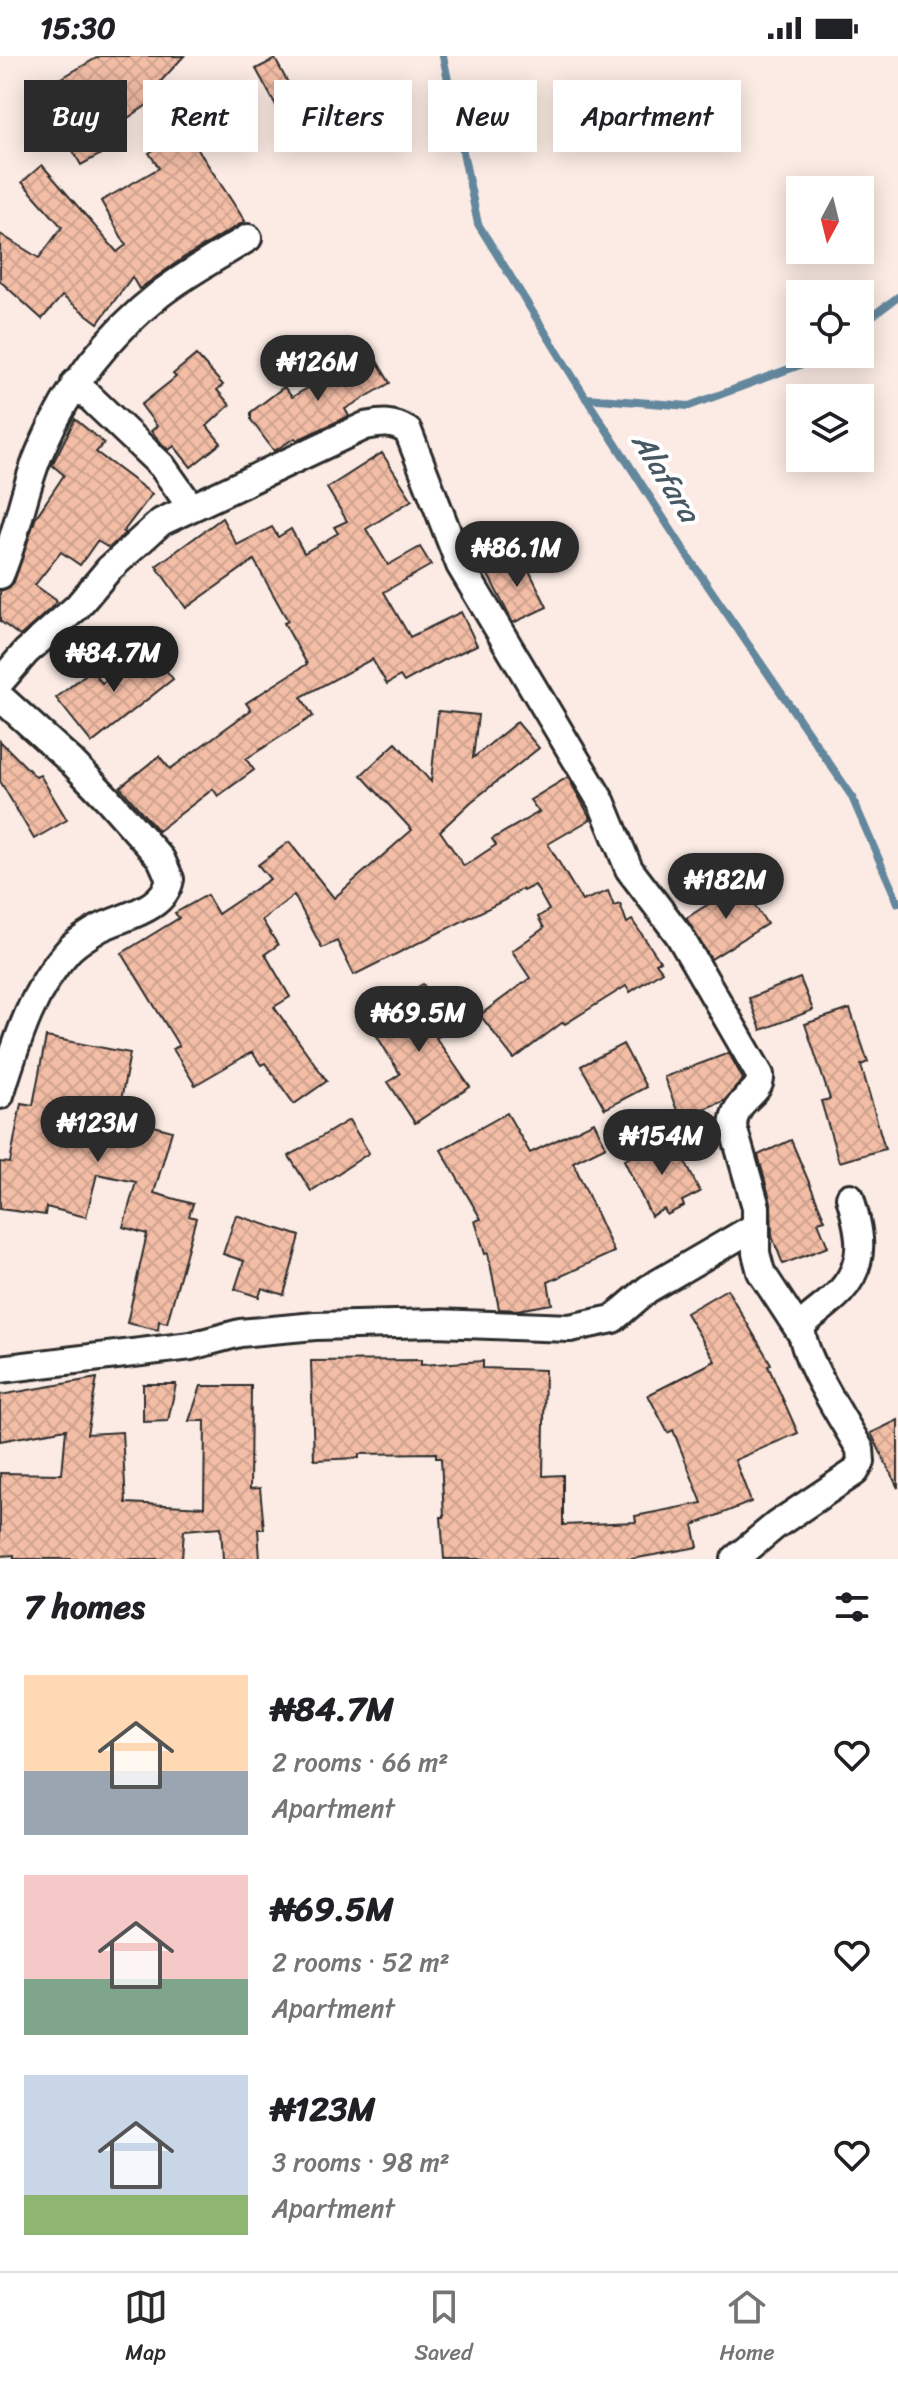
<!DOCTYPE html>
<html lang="en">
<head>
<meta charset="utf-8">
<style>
  :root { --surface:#fff; --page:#f2f2f2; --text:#202124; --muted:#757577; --line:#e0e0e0; --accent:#2b2b2b }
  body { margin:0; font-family:Sriracha,sans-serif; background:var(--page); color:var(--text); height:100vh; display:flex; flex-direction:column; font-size:30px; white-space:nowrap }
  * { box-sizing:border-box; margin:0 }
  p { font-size:26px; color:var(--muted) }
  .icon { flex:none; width:44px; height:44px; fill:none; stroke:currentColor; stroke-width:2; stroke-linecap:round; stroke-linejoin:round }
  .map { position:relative; height:1503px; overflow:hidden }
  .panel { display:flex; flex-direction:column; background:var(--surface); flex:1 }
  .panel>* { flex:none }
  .guide { position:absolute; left:24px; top:24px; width:850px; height:72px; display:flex; gap:16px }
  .needle { width:52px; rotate:187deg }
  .tools { position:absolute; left:786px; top:120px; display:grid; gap:16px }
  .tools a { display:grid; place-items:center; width:88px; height:88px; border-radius:0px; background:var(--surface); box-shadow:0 4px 20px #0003; font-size:40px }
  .price { position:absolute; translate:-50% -68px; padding:0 18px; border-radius:28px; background:var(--accent); color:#fff; font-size:26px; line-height:52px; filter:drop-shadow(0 2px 4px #0008) }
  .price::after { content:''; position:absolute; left:50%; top:48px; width:24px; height:18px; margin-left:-12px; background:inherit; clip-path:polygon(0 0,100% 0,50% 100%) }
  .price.current { background:#222; color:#fff }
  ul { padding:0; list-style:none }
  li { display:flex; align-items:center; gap:24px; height:200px; padding:0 24px }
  li span { display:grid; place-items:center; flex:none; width:224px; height:160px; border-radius:0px; color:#555 }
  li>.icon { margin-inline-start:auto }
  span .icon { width:96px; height:96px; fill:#fffc; stroke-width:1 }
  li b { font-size:34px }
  h2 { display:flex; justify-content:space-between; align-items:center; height:96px; padding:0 24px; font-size:34px }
  .chip { padding:0 28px; border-radius:0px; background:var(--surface); box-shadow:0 4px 20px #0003; font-size:28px; line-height:72px }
  .chip.current { background:var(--accent); color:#fff }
  .status { display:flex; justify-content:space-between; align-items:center; height:56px; padding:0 40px; background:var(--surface); direction:ltr }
  .status svg { height:22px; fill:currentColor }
  .dock { display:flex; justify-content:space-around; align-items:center; height:112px; border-top:2px solid var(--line); background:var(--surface); font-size:22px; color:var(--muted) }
  .dock a { display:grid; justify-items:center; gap:4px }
  .dock .current { color:var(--accent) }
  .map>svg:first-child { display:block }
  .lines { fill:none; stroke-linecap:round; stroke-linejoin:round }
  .stream { stroke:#64879d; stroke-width:8 }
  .building { fill:url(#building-cross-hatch); stroke:#2b2b2b; stroke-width:2 }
  .street-casing { stroke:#2b2b2b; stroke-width:32 }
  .street { stroke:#fff; stroke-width:26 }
  .labels { text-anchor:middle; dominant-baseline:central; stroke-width:8; stroke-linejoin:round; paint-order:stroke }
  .water-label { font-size:30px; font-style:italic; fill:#485964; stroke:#fff }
</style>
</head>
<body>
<div class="status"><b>15:30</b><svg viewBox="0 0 49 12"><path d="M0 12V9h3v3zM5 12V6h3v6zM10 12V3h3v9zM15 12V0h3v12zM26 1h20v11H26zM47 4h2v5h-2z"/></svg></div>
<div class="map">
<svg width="898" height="1503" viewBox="0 0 898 1503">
  <defs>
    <pattern id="building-cross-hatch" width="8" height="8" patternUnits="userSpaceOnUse" patternTransform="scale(2)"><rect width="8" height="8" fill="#f3bda6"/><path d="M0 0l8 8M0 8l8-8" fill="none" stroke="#d0a38f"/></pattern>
  </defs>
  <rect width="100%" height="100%" fill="#fbebe4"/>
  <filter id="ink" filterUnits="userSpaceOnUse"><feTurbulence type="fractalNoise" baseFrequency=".0125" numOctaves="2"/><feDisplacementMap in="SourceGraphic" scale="16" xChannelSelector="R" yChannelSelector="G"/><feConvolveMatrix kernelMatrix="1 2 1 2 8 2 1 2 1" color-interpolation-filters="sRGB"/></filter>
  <g filter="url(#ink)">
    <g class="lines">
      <g class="stream">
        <polyline points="443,0 478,168 586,342 691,505 851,739 898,847"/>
        <polyline points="860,269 898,241"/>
        <polyline points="586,342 689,350 808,306 820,298"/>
      </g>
    </g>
    <g class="building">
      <polygon points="100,0 184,0 161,25 168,35 116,70 125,85 81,109 58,68 63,65 44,32"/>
      <polygon points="275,3 298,45 279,55 256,13"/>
      <polygon points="185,74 245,165 183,202 139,233 132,221 98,267 62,240 42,263 0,225 0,178 39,202 62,171 22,126 42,109 117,196 126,189 101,145 159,112 149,97"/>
      <polygon points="371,295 390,327 345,353 349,360 297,384 295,382 274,395 251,364 251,356 284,331 292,341"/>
      <polygon points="196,299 223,329 217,334 230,349 207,370 221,387 191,411 174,390 169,394 162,388 151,375 157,370 141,349 176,321 173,318"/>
      <polygon points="75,363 104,387 96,396 152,438 123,476 125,477 109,492 97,485 80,509 61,496 35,529 57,545 50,553 20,580 0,565 0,535 9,532 14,526 36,461 64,419 52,409"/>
      <polygon points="382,397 412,444 366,473 388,509 420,491 431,509 384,536 410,581 461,556 477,589 444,604 404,626 400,620 387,628 372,603 301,641 313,660 246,703 254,714 218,740 213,733 158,775 120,731 159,700 170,713 251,654 246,647 307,608 284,567 288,565 254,504 186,552 156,510 222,462 237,489 272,471 278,481 291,473 304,497 338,477 334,471 347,465 327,432"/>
      <polygon points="521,498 547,551 513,567 486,515"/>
      <polygon points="148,591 173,623 92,687 56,642 91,614 102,627"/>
      <polygon points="438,655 478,659 473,702 517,666 539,692 471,746 440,775 464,810 496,789 492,783 539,756 530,744 568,721 591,763 548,788 582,845 608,835 614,850 620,848 627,867 632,864 660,905 656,907 662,915 630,936 626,930 565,968 563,966 514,1003 480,959 530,922 512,895 544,872 538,861 549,854 535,829 523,835 522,833 505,844 354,919 337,885 322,892 294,839 262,864 278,889 265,898 290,941 274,951 327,1025 294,1048 265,1007 261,1009 252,996 195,1029 173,993 179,990 122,897 179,862 175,857 207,839 218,858 270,823 258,809 289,786 334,842 412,774 361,719 396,687 431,726"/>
      <polygon points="0,685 36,721 40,719 67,764 34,783 0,725"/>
      <polygon points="741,828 767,868 711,903 686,862"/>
      <polygon points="800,922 813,954 761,974 749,942"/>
      <polygon points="423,928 450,974 436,982 470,1031 415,1067 388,1026 400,1018 377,980 387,974 377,955"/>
      <polygon points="850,953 868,1006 861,1009 885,1093 839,1106 821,1045 830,1043 805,968"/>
      <polygon points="46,981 130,997 118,1060 172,1075 154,1137 193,1148 189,1160 196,1162 167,1267 159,1265 158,1274 127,1267 147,1178 123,1171 136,1126 97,1118 86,1161 46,1151 45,1159 0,1153 0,1106 10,1107 21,1047 33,1049"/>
      <polygon points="623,988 646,1031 605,1053 581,1010"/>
      <polygon points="729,997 743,1023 724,1045 680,1062 664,1021"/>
      <polygon points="507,1057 530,1097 594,1066 606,1090 573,1106 614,1196 548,1226 552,1248 517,1254 499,1253 488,1197 485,1198 475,1165 481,1163 441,1094"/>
      <polygon points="349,1064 369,1097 311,1135 289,1100"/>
      <polygon points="673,1081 700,1136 682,1145 684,1150 667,1159 664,1153 651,1160 624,1104"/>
      <polygon points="791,1084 825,1164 818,1166 828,1191 783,1208 772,1180 771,1147 758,1099"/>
      <polygon points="236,1159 300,1180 284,1239 262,1232 259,1241 235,1233 244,1205 223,1198"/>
      <polygon points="727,1233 771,1308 768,1310 798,1377 735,1404 751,1446 693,1469 698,1491 632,1503 444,1503 441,1461 444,1461 441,1402 436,1402 436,1397 359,1398 359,1402 314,1404 311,1305 421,1304 421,1309 483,1305 483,1312 545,1314 543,1420 563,1419 563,1469 636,1466 635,1460 702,1447 673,1374 668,1377 648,1339 715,1305 686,1257"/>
      <polygon points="97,1322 87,1378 122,1376 126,1447 204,1451 205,1365 189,1365 201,1330 251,1330 250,1433 260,1432 264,1473 258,1473 260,1503 223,1503 221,1471 184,1474 182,1503 14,1503 14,1499 0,1500 0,1417 62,1418 66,1373 0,1385 0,1339"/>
      <polygon points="143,1328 176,1328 168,1365 143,1366"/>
      <polygon points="898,1364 898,1432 871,1377"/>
    </g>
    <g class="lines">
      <defs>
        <g id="street">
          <polyline points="75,327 162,410 191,451"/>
          <path d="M0 519C18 478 23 432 42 391 68 331 108 279 160 238 187 217 219 200 248 182"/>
          <path d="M0 626 26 596 77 551 109 513 161 466 365 370C382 367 392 365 408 375L460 509 602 747 629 813 679 879 760 1019C762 1040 734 1040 733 1071L756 1151V1197L761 1216 801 1277"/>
          <path d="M0 641 72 706 107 742 161 803 170 823C164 855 122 860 98 873 88 879 75 887 68 895 31 935 16 989 0 1039"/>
          <polyline points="0,1313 191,1290 240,1277 315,1270 435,1267 570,1272 613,1263 648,1233 756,1170"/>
          <path d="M735 1503 776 1469 855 1416 861 1406 860 1393C846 1368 798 1296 802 1269 814 1257 829 1248 840 1236 868 1206 860 1176 850 1141"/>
        </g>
      </defs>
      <use href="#street" class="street-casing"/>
      <use href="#street" class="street"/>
    </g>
  </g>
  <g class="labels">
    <g class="water-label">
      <text transform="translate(666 421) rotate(58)">Alafara</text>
    </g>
  </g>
</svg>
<div class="tools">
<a><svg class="needle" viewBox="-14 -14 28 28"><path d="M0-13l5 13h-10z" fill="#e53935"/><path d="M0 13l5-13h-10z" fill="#757577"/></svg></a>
<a><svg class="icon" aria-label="locate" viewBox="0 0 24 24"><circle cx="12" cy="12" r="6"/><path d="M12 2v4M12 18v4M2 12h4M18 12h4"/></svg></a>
<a><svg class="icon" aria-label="layers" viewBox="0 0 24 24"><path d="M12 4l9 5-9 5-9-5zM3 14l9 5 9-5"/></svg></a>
</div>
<b class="price" style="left:318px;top:347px">₦126M</b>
<b class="price" style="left:517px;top:533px">₦86.1M</b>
<b class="price current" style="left:114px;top:638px">₦84.7M</b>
<b class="price" style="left:726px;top:865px">₦182M</b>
<b class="price" style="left:419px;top:998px">₦69.5M</b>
<b class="price" style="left:98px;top:1108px">₦123M</b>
<b class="price" style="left:662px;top:1121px">₦154M</b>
<div class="guide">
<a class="chip current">Buy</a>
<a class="chip">Rent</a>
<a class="chip">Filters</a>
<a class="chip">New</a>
<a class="chip">Apartment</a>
</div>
</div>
<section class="panel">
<h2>7 homes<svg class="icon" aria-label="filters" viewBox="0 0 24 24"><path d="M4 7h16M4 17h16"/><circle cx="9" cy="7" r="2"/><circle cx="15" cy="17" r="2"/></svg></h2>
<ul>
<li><span style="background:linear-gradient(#ffd9b3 60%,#9aa5b1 0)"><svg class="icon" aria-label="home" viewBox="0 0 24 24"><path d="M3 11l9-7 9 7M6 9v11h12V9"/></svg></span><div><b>₦84.7M</b><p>2 rooms · 66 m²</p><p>Apartment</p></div><svg class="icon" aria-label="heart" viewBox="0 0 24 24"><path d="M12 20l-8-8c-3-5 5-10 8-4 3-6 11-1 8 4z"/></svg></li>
<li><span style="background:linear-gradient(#f6c9c9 65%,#7fa58c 0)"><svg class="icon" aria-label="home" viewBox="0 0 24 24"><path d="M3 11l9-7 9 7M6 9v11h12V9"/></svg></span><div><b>₦69.5M</b><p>2 rooms · 52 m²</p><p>Apartment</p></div><svg class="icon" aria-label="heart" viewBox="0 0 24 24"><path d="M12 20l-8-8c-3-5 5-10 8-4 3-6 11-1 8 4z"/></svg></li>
<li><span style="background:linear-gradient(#c9d6e8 75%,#8fb573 0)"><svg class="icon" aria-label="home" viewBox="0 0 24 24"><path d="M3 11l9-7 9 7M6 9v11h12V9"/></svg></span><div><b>₦123M</b><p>3 rooms · 98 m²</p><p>Apartment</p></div><svg class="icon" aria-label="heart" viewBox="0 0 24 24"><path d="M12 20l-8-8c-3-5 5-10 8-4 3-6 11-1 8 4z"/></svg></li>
</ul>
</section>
<nav class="dock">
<a class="current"><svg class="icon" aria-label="map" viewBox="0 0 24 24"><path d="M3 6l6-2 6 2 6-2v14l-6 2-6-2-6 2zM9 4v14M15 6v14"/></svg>Map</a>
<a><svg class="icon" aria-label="saved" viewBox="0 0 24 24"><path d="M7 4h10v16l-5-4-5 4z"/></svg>Saved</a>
<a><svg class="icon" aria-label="home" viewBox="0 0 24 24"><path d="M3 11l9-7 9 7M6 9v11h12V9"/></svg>Home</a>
</nav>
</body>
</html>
